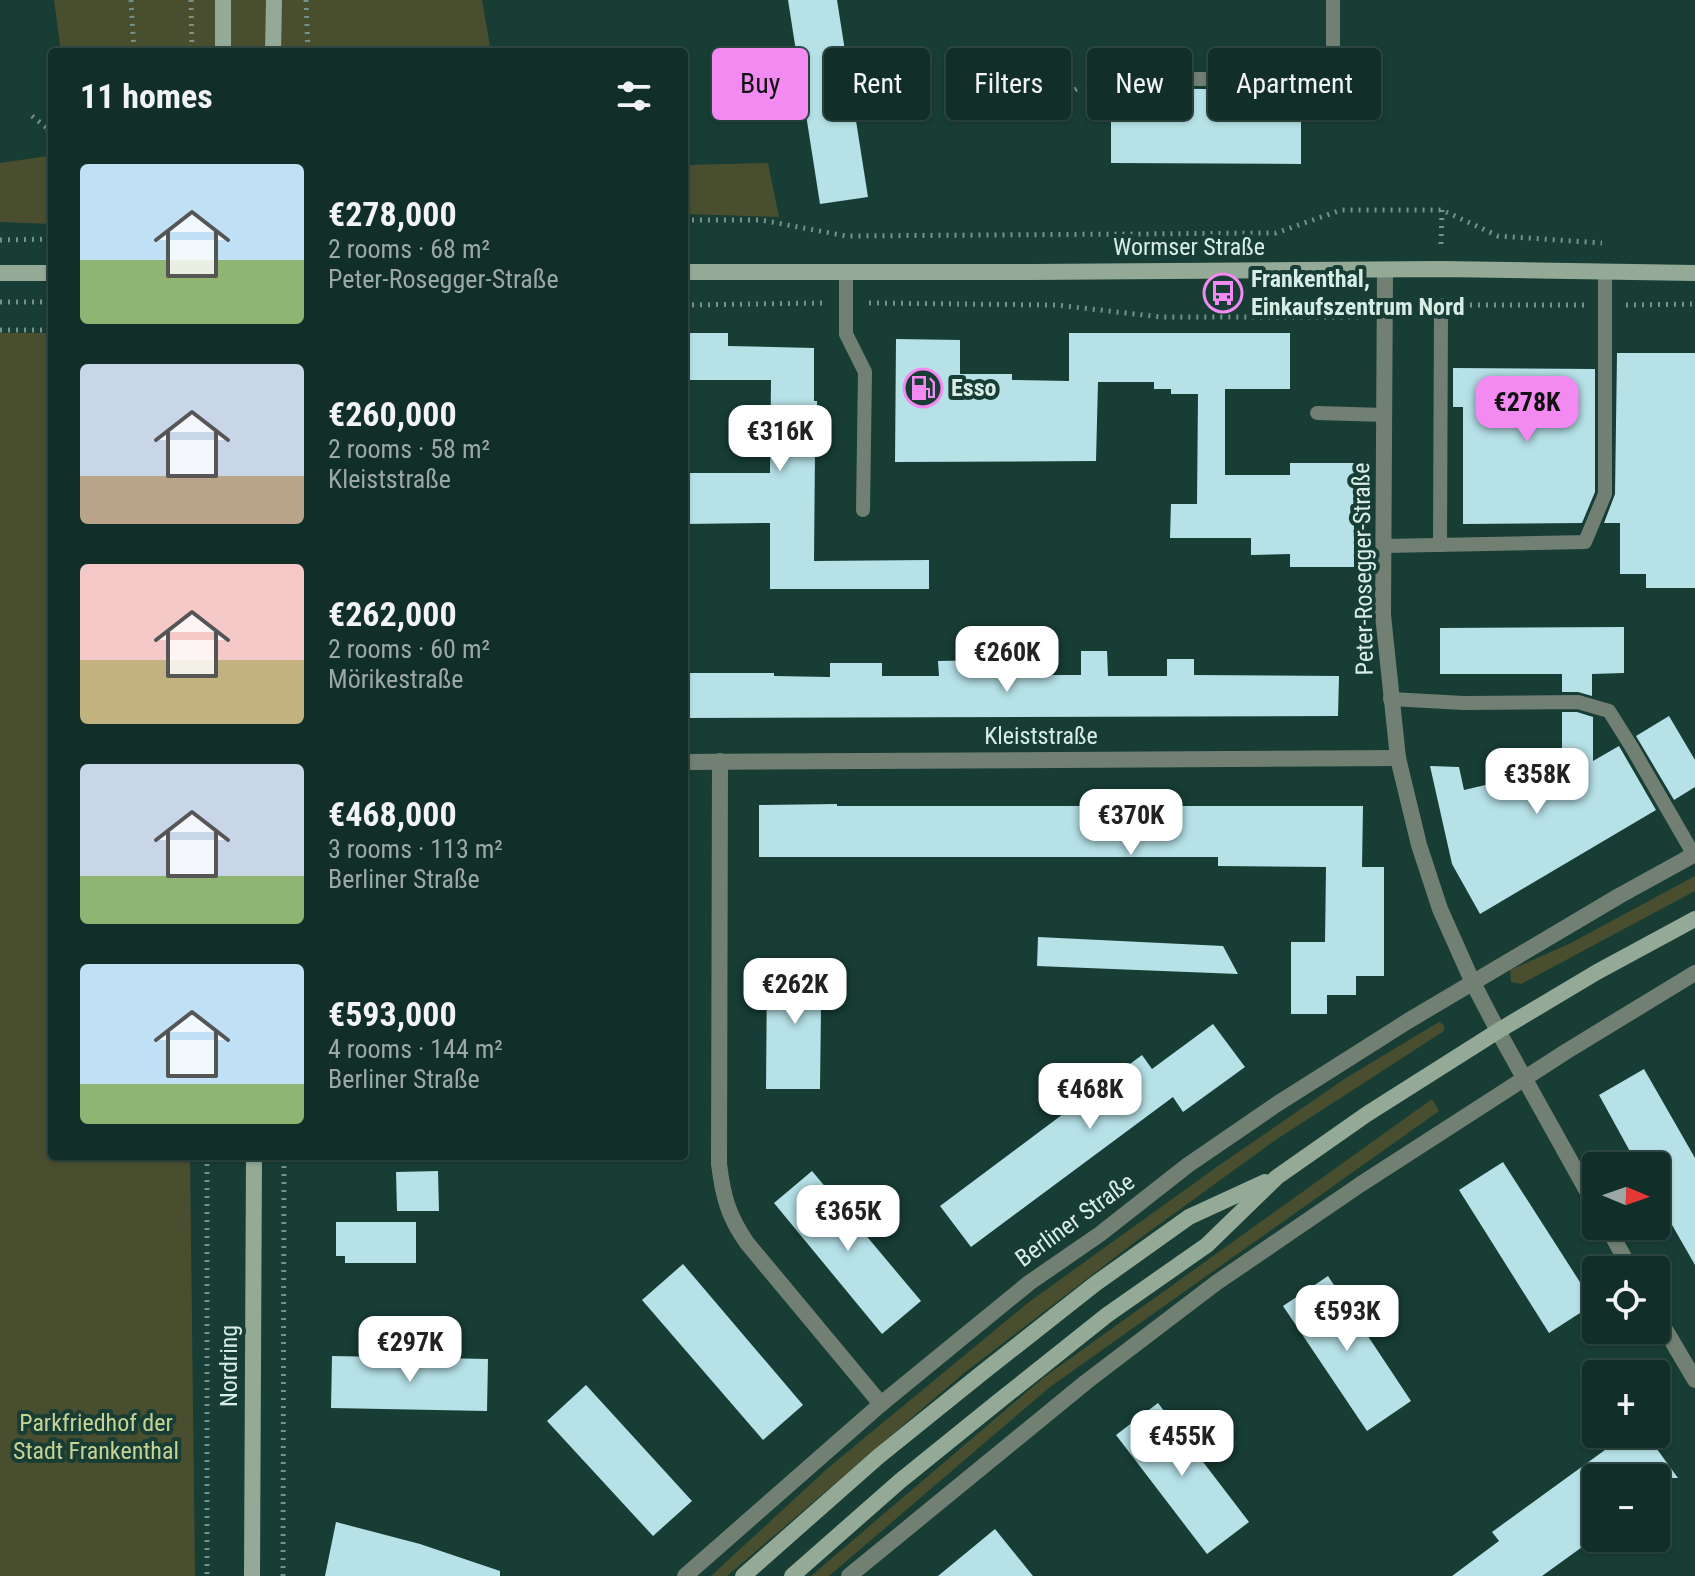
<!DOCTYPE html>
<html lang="en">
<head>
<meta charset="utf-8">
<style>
  :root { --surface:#112e28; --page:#1a3630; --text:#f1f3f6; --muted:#9ca8a8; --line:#304a45; --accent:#f38af2 }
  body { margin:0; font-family:"Roboto Condensed",sans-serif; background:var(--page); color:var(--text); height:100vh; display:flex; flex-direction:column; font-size:30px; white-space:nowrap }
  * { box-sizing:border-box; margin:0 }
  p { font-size:26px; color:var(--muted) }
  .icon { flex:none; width:44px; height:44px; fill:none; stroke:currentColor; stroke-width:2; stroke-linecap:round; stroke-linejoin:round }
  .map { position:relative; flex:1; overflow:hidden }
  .drawer { position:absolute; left:48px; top:48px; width:640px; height:1112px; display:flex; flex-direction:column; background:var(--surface); border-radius:8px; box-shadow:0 2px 6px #0004,0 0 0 2px var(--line) }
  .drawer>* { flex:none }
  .banner { position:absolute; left:712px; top:48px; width:760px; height:72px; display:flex; gap:16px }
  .needle { width:52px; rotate:92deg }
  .tools { position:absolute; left:1582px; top:1152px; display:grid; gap:16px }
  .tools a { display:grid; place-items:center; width:88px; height:88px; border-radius:8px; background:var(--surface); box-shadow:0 2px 6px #0004,0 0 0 2px var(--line); font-size:40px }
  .price { position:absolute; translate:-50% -68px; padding:0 18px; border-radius:16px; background:#fff; color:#222; font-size:26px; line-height:52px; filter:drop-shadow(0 2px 4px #0008) }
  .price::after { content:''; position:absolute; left:50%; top:48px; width:24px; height:18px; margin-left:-12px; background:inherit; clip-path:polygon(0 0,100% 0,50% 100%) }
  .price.active { background:var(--accent); color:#111 }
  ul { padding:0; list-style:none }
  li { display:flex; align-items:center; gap:24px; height:200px; padding:0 32px }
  li span { display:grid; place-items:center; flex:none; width:224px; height:160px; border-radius:8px; color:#555 }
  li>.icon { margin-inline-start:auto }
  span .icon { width:96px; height:96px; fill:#fffc; stroke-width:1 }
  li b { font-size:34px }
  h2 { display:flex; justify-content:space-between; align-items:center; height:96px; padding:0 32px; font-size:34px }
  .pill { padding:0 28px; border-radius:8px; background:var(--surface); box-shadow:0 2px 6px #0004,0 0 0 2px var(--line); font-size:28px; line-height:72px }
  .pill.active { background:var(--accent); color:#111 }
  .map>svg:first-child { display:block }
  .green { fill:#494f2e }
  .building { fill:#b5e1e7 }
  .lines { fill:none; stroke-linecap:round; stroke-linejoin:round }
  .path { stroke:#75928b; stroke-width:5; stroke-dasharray:2 6; stroke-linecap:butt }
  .lane { stroke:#728073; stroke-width:14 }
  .street { stroke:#728073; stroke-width:16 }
  .secondary { stroke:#94aa96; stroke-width:16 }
  .labels { text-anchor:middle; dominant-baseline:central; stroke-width:8; stroke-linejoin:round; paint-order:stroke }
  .street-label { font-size:24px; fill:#d9ede7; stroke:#173d35 }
  .poi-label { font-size:24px; font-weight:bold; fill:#d9ede7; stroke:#173d35; text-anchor:start }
  .park-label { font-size:24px; fill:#c6d392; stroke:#173d35 }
</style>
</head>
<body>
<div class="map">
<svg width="1695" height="1576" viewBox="0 0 1695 1576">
  <rect width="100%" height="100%" fill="#173d35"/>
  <g class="green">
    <polygon points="54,0 482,0 491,52 61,52"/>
    <polygon points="52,128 52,224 0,222 0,163 48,156 45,129"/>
    <polygon points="768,163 779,217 684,214 684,165"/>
    <polygon points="0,333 52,333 52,1156 190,1156 195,1576 0,1576"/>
    <polygon points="1695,876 1695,891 1521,984 1511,982 1510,970 1569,944"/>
    <polygon points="1439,1022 1444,1025 1444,1031 1274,1141 1135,1242 964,1373 727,1576 711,1576 828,1468 1029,1302 1218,1166 1346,1078"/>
    <polygon points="1432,1099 1439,1111 1050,1387 829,1576 811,1576 1043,1378"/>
  </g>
  <g class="building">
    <polygon points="788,0 837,0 868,197 820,204"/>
    <polygon points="1111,88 1301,90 1301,164 1111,163"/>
    <polygon points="684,333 728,333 728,346 814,348 814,401 817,401 818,450 815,450 814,561 929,560 929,589 770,589 770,523 684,524 684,473 770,473 771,380 684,380"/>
    <polygon points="1069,333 1290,333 1290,389 1225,389 1225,475 1290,475 1290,463 1354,463 1354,567 1290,567 1290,554 1251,555 1251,538 1170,538 1171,504 1197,504 1198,394 1171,394 1171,389 1154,389 1154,382 1098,382 1096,461 895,462 896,339 960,340 960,374 1012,374 1012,380 1069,381"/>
    <polygon points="1617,353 1695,353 1695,588 1646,588 1646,574 1620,574 1620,523 1604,523 1615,494"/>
    <polygon points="1453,368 1595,369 1595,492 1582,523 1463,524 1463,407 1453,407"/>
    <polygon points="1624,627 1624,673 1592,674 1592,696 1578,692 1562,692 1562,674 1440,674 1440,628"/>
    <polygon points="1081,651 1107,651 1108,676 1167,676 1167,659 1194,659 1194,675 1339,676 1338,716 684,718 684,673 774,673 774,676 830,677 830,663 882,663 882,676 939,676 938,661 995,660 995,675 1081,675"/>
    <polygon points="1562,712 1577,712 1593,717 1593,761 1619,746 1656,810 1480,914 1452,864 1430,766 1459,767 1464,790 1562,767"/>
    <polygon points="1669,716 1695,760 1695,787 1674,800 1636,736"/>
    <polygon points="837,804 837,806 1363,806 1362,867 1384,867 1384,976 1356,976 1356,995 1327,995 1327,1014 1291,1014 1291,942 1325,942 1326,867 1218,866 1218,857 759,857 759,805"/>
    <polygon points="1038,937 1223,946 1238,974 1037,966"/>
    <polygon points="767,968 831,968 831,1009 821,1009 820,1089 766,1089"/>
    <polygon points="1213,1024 1245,1067 1183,1112 1173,1097 971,1247 940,1206 1142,1055 1152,1069"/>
    <polygon points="1644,1069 1695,1158 1695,1265 1656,1197 1656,1166 1638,1166 1599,1095"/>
    <polygon points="1503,1162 1594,1304 1549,1333 1459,1190"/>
    <polygon points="438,1171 439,1211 397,1211 396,1172"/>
    <polygon points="812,1171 921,1301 882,1334 774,1203"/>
    <polygon points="336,1222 416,1222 416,1263 345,1263 345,1256 336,1256"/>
    <polygon points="683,1264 803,1405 763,1440 642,1300"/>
    <polygon points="1328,1276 1411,1401 1367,1431 1283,1306"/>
    <polygon points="332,1356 488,1359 487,1411 331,1408"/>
    <polygon points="586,1385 692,1501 653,1536 547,1421"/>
    <polygon points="1158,1403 1249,1522 1207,1554 1116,1435"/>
    <polygon points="1627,1434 1646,1434 1678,1478 1596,1478 1596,1537 1542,1576 1452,1576 1499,1541 1492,1532"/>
    <polygon points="336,1522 420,1544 500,1571 500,1576 325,1576"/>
    <polygon points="995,1529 1033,1576 938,1576"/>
  </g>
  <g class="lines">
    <g class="path">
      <polyline points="131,0 134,52"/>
      <polyline points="191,0 192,52"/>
      <polyline points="306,0 308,52"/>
      <polyline points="1014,107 1056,100 1082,86"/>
      <polyline points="32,116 52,132"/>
      <polyline points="684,220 761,220 846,236 1276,233 1341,210 1442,210 1498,236 1602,243"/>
      <polyline points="0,240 52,239"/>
      <polyline points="1441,244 1442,210"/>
      <polyline points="0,302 52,302"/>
      <polyline points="869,303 1056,305 1161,317 1362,317"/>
      <polyline points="684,305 823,303"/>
      <polyline points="1462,305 1584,305"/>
      <polyline points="1626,305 1695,304"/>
      <polyline points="0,330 52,330"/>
      <polyline points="207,1156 207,1576"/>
      <polyline points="283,1576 284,1156"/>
    </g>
    <g class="lane">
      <polyline points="1101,78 1308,80 1333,71 1333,0"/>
      <polyline points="846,272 846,334 865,372 863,510"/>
      <polyline points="1317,413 1385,415"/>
      <polyline points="1440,545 1441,305"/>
      <polyline points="1384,546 1585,542 1605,494 1605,273"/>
      <polyline points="1390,699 1464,703 1578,702 1609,711 1631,746 1694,855"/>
    </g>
    <g class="street">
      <polyline points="1385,270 1383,615 1398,758 1419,845 1440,909 1473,983 1498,1031 1596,1207"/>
      <path d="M720 761 719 1164C723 1196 728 1216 747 1243L881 1404"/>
      <polyline points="684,762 1398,758"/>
      <polyline points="1607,1226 1631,1270"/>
      <polyline points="1656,1314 1695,1380"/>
      <polyline points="685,1576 881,1404 1029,1283 1100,1234 1188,1165 1277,1104 1408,1021 1619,896 1695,854"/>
      <polyline points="849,1576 1086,1382 1216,1283 1361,1184 1567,1051 1695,973"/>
    </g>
    <g class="secondary">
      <polyline points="223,0 223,52"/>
      <polyline points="273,52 274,0"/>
      <polyline points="684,272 1031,272 1441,269 1695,273"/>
      <polyline points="0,273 52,273"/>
      <polyline points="252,1576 254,1156"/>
      <polyline points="743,1576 879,1456 982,1373 1095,1284 1189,1217 1265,1182"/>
      <polyline points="792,1576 900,1481 999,1401 1107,1315 1207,1245 1277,1177 1367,1114 1498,1031 1597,972 1695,919"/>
    </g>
  </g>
  <defs>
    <symbol id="bus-ring" viewBox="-11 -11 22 22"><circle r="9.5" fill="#173d35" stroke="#f38af2" stroke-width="1.5"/><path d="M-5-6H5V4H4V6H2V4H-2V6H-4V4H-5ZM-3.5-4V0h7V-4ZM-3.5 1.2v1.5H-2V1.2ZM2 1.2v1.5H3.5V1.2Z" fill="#f38af2"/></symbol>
    <symbol id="fuel-ring" viewBox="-11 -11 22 22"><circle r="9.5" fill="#173d35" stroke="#f38af2" stroke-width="1.5"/><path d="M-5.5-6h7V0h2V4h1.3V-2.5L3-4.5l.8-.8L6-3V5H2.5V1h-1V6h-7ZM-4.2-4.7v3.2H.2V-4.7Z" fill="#f38af2"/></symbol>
  </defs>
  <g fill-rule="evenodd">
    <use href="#bus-ring" x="1201" y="271" width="44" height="44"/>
    <use href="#fuel-ring" x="901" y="366" width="44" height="44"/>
  </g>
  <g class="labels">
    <g class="street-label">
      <text x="1189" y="247">Wormser Straße</text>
      <text transform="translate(1363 569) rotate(-91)">Peter-Rosegger-Straße</text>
      <text x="1041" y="736">Kleiststraße</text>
      <text transform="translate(1075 1220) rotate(-36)">Berliner Straße</text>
      <text transform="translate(229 1366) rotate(-90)">Nordring</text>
    </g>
    <g class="poi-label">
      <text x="1251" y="279">Frankenthal,<tspan x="1251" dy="28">Einkaufszentrum Nord</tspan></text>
      <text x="951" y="388">Esso</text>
    </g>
    <g class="park-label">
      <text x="96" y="1423">Parkfriedhof der<tspan x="96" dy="28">Stadt Frankenthal</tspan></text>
    </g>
  </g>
</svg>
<div class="tools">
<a><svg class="needle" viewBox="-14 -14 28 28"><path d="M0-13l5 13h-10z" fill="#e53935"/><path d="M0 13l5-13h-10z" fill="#9ca8a8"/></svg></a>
<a><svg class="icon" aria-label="locate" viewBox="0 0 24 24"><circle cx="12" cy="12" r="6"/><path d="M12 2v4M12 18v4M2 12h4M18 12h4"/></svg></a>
<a>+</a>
<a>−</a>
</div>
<b class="price active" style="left:1527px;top:444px">€278K</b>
<b class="price" style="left:780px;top:473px">€316K</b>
<b class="price" style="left:1007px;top:694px">€260K</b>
<b class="price" style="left:1537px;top:816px">€358K</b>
<b class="price" style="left:1131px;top:857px">€370K</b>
<b class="price" style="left:795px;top:1026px">€262K</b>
<b class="price" style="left:1090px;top:1131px">€468K</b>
<b class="price" style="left:848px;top:1253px">€365K</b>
<b class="price" style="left:1347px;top:1353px">€593K</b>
<b class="price" style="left:410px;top:1384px">€297K</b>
<b class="price" style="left:1182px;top:1478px">€455K</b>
<div class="banner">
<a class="pill active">Buy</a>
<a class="pill">Rent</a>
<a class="pill">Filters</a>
<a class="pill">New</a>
<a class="pill">Apartment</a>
</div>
<section class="drawer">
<h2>11 homes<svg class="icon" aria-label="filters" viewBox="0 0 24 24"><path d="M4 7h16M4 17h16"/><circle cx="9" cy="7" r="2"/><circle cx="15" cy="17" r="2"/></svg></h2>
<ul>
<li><span style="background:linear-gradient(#bfe0f5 60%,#8fb573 0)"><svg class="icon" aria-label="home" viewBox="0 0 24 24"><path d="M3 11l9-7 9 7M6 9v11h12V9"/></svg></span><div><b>€278,000</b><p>2 rooms · 68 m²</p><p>Peter-Rosegger-Straße</p></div></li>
<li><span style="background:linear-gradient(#c9d6e8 70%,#b9a48a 0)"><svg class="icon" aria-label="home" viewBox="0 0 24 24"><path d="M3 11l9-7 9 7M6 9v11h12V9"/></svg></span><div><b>€260,000</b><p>2 rooms · 58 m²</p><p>Kleiststraße</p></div></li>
<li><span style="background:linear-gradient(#f6c9c9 60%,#c2b280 0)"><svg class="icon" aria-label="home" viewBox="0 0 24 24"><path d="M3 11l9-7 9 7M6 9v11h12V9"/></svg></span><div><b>€262,000</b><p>2 rooms · 60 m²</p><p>Mörikestraße</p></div></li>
<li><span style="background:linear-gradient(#c9d6e8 70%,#8fb573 0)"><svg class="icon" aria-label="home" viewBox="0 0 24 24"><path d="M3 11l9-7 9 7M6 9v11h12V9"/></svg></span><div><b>€468,000</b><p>3 rooms · 113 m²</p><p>Berliner Straße</p></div></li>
<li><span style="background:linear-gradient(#bfe0f5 75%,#8fb573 0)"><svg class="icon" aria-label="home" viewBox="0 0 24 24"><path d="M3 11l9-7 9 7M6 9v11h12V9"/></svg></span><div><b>€593,000</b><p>4 rooms · 144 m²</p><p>Berliner Straße</p></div></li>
</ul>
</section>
</div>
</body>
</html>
